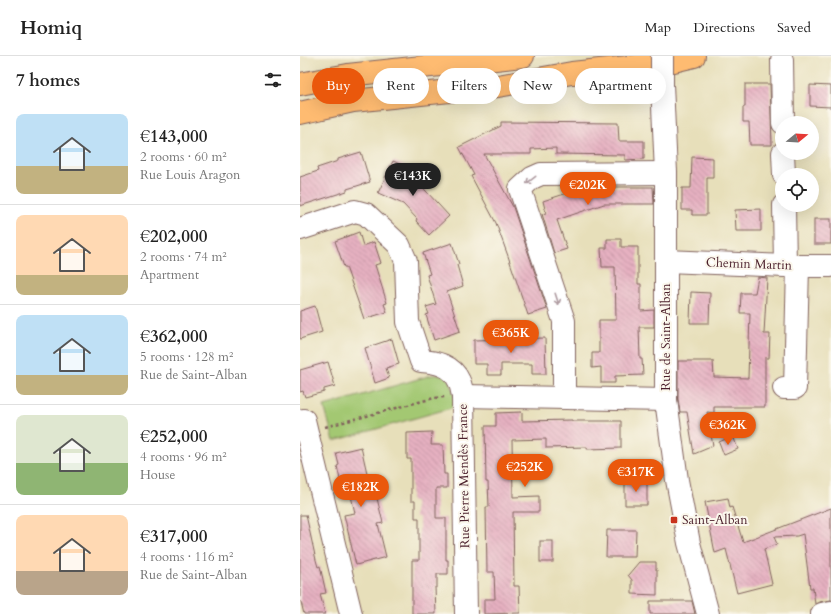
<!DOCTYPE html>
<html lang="en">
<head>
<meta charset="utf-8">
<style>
  :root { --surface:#fff; --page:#f2f2f2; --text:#222; --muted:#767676; --line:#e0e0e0; --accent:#ea580c }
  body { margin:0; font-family:Cardo,serif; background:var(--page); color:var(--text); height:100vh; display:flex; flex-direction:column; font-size:15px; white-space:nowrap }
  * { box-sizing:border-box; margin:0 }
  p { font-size:13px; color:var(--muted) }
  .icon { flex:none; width:22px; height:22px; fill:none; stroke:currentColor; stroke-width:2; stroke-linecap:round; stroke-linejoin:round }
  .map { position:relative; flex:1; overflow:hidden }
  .panel { display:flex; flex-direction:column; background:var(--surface); width:300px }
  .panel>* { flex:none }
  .hud { position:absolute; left:12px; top:12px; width:380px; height:36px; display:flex; gap:8px }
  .needle { width:26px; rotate:72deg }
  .buttons { position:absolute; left:475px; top:60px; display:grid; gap:8px }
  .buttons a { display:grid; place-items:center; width:44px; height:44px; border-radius:50%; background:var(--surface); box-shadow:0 4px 16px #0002; font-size:20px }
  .price { position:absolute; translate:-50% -34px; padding:0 9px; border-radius:14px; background:var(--accent); color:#fff; font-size:13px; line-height:26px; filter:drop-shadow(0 1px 2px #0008) }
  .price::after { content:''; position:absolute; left:50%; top:24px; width:12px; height:9px; margin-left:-6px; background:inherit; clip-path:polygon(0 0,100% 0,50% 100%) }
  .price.current { background:#222; color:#fff }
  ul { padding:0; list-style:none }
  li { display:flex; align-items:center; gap:12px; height:100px; padding:0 16px }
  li+li { border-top:1px solid var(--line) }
  li span { display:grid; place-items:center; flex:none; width:112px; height:80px; border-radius:8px; color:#555 }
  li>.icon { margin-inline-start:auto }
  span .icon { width:48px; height:48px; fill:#fffc; stroke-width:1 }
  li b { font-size:17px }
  h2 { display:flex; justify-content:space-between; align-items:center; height:48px; padding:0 16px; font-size:17px }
  .chip { padding:0 14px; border-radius:18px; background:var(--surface); box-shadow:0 4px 16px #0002; font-size:14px; line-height:36px }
  .chip.current { background:var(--accent); color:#fff }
  header { display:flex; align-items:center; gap:24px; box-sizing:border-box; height:56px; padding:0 20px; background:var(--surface); border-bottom:1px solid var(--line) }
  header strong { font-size:19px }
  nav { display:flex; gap:22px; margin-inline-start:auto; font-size:14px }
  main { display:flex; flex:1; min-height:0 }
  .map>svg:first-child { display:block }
  .green { fill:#a3c872; stroke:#76744e }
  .building { fill:url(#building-back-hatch) }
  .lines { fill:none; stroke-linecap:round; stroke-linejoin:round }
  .minor-casing { stroke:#81625d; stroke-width:24 }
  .major-casing { stroke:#81625d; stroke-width:24 }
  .path { stroke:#81625d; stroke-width:2.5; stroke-dasharray:3 3; stroke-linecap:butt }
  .minor { stroke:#fff; stroke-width:22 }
  .major { stroke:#febb71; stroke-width:22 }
  .minor-bridge-casing { stroke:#81625d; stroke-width:24; stroke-linecap:butt }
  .minor-bridge { stroke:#fff; stroke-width:22 }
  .oneway { stroke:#ae9aa0 }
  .poi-dot { fill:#c8321e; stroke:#fbf7ec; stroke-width:1.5 }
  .labels { text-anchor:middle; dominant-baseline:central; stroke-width:4; stroke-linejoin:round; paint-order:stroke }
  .street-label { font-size:13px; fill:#4a1f2b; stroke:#fbf7ec }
  .poi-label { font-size:13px; fill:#4a1f2b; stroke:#fbf7ec; text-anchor:start }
</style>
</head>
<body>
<header>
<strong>Homiq</strong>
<nav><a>Map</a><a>Directions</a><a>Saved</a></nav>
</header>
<main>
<section class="panel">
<h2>7 homes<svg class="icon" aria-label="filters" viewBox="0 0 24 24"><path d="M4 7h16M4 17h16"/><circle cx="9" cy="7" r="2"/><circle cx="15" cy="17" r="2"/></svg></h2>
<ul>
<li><span style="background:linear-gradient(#bfe0f5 65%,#c2b280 0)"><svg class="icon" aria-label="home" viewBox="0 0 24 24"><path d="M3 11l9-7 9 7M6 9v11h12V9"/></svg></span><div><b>€143,000</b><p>2 rooms · 60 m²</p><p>Rue Louis Aragon</p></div></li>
<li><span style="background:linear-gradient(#ffd9b3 75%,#c2b280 0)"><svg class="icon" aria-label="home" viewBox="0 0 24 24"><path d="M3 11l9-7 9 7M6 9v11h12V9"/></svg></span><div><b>€202,000</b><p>2 rooms · 74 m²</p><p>Apartment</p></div></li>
<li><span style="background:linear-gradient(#bfe0f5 75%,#c2b280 0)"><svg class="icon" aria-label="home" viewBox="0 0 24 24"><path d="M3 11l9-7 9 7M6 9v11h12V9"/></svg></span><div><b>€362,000</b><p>5 rooms · 128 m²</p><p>Rue de Saint-Alban</p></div></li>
<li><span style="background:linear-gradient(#dfe7d0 60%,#8fb573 0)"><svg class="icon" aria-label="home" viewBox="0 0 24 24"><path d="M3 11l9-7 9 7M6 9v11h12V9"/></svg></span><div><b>€252,000</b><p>4 rooms · 96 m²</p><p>House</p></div></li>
<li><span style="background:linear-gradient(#ffd9b3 70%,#b9a48a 0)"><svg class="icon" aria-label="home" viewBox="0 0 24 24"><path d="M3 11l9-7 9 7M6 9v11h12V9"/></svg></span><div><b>€317,000</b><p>4 rooms · 116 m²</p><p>Rue de Saint-Alban</p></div></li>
</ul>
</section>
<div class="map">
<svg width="531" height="558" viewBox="0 0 531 558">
  <defs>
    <pattern id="building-back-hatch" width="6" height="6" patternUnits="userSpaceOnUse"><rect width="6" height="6" fill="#e6b1c1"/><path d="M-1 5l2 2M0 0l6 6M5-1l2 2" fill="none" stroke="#bc8f9d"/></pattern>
  </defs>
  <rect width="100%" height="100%" fill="#fbf7ec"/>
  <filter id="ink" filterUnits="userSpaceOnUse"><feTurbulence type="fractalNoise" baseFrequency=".025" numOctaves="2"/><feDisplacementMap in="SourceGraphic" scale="8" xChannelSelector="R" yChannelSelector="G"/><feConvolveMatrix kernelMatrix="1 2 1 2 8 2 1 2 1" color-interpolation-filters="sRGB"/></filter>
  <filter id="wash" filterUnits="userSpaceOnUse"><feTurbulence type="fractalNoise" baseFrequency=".012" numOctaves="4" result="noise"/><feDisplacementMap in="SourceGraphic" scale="16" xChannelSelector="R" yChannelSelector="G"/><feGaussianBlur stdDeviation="0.9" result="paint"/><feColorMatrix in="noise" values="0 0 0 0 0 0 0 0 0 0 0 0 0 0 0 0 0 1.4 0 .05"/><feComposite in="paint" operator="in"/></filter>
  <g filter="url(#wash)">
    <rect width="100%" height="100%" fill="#e7dfba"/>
    <polygon class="green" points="132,319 144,319 150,324 156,346 151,352 34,385 24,350"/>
    <g id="blocks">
      <g class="building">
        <polygon points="445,28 470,28 472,89 450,89 449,66 443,66 443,51 445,51"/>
        <polygon points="510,29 531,30 531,51 510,50"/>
        <polygon points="201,66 318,67 319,85 344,85 344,103 325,104 325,99 256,98 256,92 231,93 231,98 184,98 213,151 247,253 228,259 208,200 196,167 171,120 174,119 159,91 201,70"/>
        <polygon points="61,96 70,126 47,133 47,135 0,150 0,121 18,115 17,112 38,105 38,103"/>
        <polygon points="392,101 413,102 413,122 407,122 407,159 392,159 392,154 382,154 382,132 391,132"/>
        <polygon points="93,105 118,116 115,123 149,160 129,179 116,165 117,163 103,148 78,137"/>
        <polygon points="286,131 353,131 354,148 304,148 257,164 267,193 254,197 242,158 246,157 243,145"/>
        <polygon points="461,153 461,175 436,175 435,154"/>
        <rect x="514" y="163" width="17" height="25"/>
        <polygon points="59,176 63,190 74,186 81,207 75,209 87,247 84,248 87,256 64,263 46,211 44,211 35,185"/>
        <polygon points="307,183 321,183 321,191 338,191 338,228 341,228 341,255 354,254 354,271 339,271 340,303 342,303 343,319 315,320 315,327 301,327 301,311 292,312 292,297 299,297 299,264 316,264 315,211 302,211 301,192 307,192"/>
        <polygon points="152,187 159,208 157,209 163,230 147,236 160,275 134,284 126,259 129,258 126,251 136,248 127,219 130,218 123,197"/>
        <polygon points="458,221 467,222 464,278 470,278 469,302 465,302 465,351 414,351 414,357 407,356 413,390 394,398 387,356 380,356 378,343 378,305 413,305 414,321 448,322 450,257 440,257 441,237 455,237"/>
        <polygon points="391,236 410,237 409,267 390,267"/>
        <polygon points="15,250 22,276 0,283 0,255"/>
        <polygon points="245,282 246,318 232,318 232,308 201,308 201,319 187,319 187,308 174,308 174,284"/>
        <polygon points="92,283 99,308 86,312 89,322 75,327 65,292"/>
        <polygon points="28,306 35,330 24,333 24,336 5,341 3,335 0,336 0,314"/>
        <polygon points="222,356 222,365 272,364 272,365 321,365 321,392 287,393 287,391 246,392 246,383 212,384 213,441 239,440 239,456 213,456 214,530 219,530 220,557 184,558 184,543 195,543 194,516 187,516 186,451 189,451 188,426 186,426 185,370 196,370 196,357"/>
        <polygon points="132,376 131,389 143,389 144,418 147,418 147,432 136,432 136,462 146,462 146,504 148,504 148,518 137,518 137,531 135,531 136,558 112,558 112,504 119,504 119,462 115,462 115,445 111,445 111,403 107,403 107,377"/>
        <polygon points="433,380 438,393 424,399 419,386"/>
        <polygon points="61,391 72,439 76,438 83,467 78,468 86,501 56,509 44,459 55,457 48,427 41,428 37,410 39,409 36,397"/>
        <polygon points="325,424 347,425 347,449 325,449"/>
        <polygon points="428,442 430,452 432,451 443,486 531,452 531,544 519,546 515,548 513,532 510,532 503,478 497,480 474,481 477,488 464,493 472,528 437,537 426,493 415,497 405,446"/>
        <polygon points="0,459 6,459 16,504 18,511 20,510 26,537 20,538 25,558 4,558 0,542"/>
        <polygon points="307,474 336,474 335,501 306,501"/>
        <rect x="240" y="485" width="13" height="21"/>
        <polygon points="339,506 356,506 356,514 357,514 357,539 332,538 332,524 328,519"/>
        <polygon points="350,545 392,545 395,558 350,558"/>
      </g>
    </g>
  </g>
  <g filter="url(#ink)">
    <use href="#blocks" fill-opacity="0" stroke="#81625d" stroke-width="1"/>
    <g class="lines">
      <defs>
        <g id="minor">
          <polyline points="482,4 483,67"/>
          <polyline points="362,28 366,117 366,344 377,424 389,487 408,558"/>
          <polyline points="483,97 484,119"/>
          <polyline points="484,149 485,210"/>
          <path d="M0 173 55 155 66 158 99 189 106 205 108 266 121 305C136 306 152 309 159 325 161 329 162 335 163 340"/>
          <polyline points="366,205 485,210 531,210"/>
          <polyline points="484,332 495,332 498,210"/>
          <polyline points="264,341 264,265 220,133 232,122 241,118 366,117"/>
          <polyline points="0,365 4,364 51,558"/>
          <polyline points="166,558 163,340 366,344"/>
          <polyline points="522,558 531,556"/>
        </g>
        <g id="major">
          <polyline points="0,28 48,19 223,0"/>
          <polyline points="0,57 53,45 198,30 272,17 365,7 394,0"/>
        </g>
      </defs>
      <use href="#minor" class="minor-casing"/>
      <use href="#major" class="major-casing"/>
      <polyline class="path" points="25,371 134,342 145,341"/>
      <use href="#minor" class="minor"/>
      <use href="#major" class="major"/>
      <defs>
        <polyline id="minor-bridge" points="362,28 362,0"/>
      </defs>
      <use href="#minor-bridge" class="minor-bridge-casing"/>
      <use href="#minor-bridge" class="minor-bridge"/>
    </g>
    <defs><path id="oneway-shaft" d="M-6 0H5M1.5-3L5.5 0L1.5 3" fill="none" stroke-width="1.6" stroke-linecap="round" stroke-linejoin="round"/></defs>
    <g class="oneway">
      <use href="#oneway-shaft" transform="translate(231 124) rotate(142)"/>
      <use href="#oneway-shaft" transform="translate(257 243) rotate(72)"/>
    </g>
  </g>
  <rect class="poi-dot" x="370" y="460" width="8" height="8" rx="2"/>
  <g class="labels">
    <g class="street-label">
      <text transform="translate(449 208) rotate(2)">Chemin Martin</text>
      <text transform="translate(366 281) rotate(-90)">Rue de Saint-Alban</text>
      <text transform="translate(164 420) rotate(-91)">Rue Pierre Mendès France</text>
    </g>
    <g class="poi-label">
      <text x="382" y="464">Saint-Alban</text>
    </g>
  </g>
</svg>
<div class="buttons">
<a><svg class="needle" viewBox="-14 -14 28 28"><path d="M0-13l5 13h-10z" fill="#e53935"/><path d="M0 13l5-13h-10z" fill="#767676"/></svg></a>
<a><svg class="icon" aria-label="locate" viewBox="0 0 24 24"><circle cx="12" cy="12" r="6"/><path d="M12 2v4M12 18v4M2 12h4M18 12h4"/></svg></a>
</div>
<b class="price current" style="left:113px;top:141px">€143K</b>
<b class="price" style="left:288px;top:150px">€202K</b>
<b class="price" style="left:211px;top:298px">€365K</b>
<b class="price" style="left:428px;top:390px">€362K</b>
<b class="price" style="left:225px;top:432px">€252K</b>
<b class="price" style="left:336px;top:437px">€317K</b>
<b class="price" style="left:61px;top:452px">€182K</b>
<div class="hud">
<a class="chip current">Buy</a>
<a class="chip">Rent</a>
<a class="chip">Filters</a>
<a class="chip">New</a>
<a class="chip">Apartment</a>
</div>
</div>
</main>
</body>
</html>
